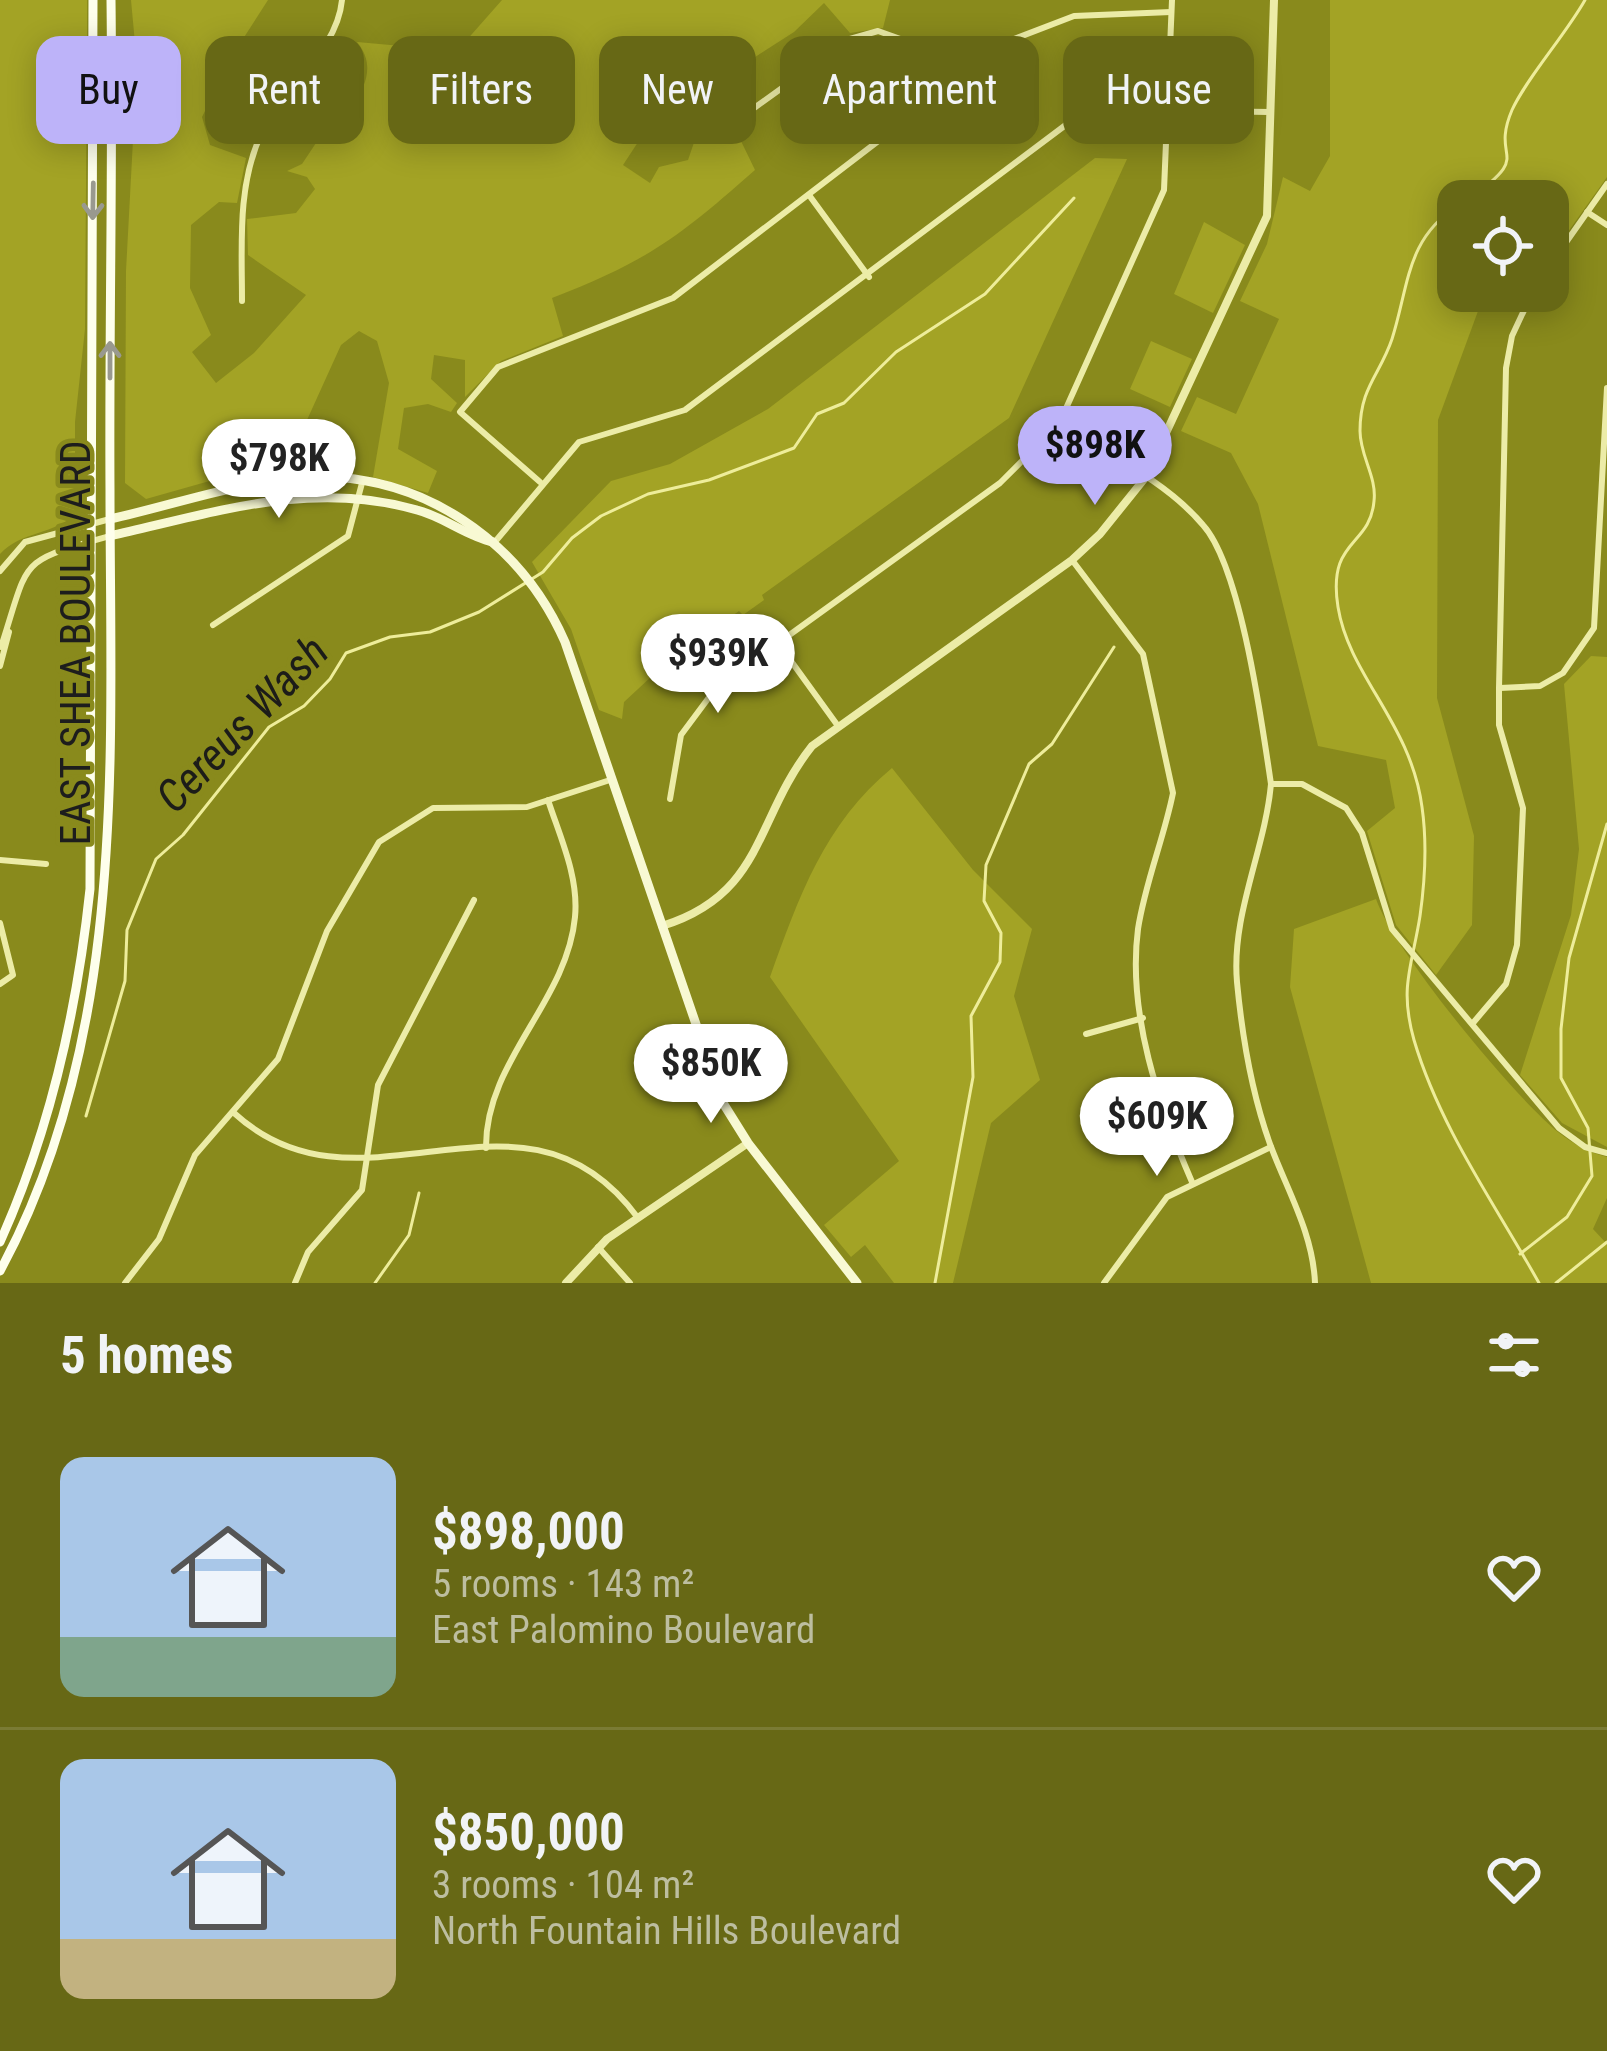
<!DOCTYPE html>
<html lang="en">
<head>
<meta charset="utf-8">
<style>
  :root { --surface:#676815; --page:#6d6e1e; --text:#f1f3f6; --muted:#bdbea0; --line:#7a7b34; --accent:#bdb3f9 }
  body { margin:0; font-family:"Roboto Condensed",sans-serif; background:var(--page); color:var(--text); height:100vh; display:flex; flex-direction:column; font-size:45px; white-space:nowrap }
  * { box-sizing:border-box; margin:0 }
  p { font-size:39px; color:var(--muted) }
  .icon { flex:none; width:66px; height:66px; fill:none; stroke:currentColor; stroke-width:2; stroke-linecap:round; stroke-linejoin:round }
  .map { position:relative; height:1283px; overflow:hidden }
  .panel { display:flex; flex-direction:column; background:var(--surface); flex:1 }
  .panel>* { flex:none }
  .guide { position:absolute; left:36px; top:36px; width:1536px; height:108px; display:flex; gap:24px }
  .tools { position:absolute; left:1437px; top:180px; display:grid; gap:24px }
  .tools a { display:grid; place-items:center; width:132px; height:132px; border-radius:24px; background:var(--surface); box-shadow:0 6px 30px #0003; font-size:60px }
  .price { position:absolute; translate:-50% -102px; padding:0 27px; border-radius:42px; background:#fff; color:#222; font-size:39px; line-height:78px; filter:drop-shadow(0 3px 6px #0008) }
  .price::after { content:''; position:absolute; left:50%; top:72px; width:36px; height:27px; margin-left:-18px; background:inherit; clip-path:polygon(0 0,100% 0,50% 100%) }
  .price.current { background:var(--accent); color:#111 }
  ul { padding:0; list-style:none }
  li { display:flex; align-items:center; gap:36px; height:300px; padding:0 60px }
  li+li { border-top:3px solid var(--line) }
  li span { display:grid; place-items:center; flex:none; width:336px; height:240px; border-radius:24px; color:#555 }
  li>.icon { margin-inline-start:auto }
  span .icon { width:144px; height:144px; fill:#fffc; stroke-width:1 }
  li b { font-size:51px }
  h2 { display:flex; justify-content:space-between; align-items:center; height:144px; padding:0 60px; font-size:51px }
  .chip { padding:0 42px; border-radius:24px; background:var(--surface); box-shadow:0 6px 30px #0003; font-size:42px; line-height:108px }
  .chip.current { background:var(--accent); color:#111 }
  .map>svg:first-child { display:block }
  .green { fill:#a3a325 }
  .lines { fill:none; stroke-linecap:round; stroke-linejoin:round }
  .stream { stroke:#eeed9a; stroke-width:3 }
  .minor { stroke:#ececa7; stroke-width:6 }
  .tertiary { stroke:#ececa7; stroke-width:8 }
  .secondary { stroke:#f8f9d3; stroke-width:9 }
  .primary { stroke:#feffec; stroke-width:9 }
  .oneway { stroke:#99998f }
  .labels { text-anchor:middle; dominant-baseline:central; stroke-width:9; stroke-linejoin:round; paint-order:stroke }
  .street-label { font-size:42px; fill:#1d1d1d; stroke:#898a1c }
  .water-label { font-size:45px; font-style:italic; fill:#1c1c19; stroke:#898a1c }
</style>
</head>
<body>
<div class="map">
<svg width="1607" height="1283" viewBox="0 0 1607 1283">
  <rect width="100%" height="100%" fill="#898a1c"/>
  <g class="green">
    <path d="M0 0H87V44L85 329 75 422V514C56 534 21 531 0 554Z"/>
    <path d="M131 0H268L230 59 220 58 217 84 234 105 205 111 202 117 210 145 246 158 237 203 219 202 191 225 190 288 211 335 192 352 216 383 254 353 306 295 248 255 247 219 296 213 315 189 307 177 287 171 302 164 322 134 329 137C349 108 385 76 357 42L457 51 502 0H890L883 28 850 33 824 3 794 32 704 90 705 108 689 113 665 101 623 165 650 183 659 167 688 160 699 128 721 123 740 139 755 170C679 237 648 261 552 298L563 336 501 361 465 397V360L434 355 431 379 457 403 451 412 428 404 404 408 398 449 437 471 428 493 373 477 389 383 377 341 359 331 341 345 307 420 283 426 275 448 305 473 250 483 245 471 146 499 125 483 126 271 137 65Z"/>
    <polygon points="1330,0 1607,0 1607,177 1548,260 1548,201 1458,201 1458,291 1526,291 1516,305 1485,292 1438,420 1437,698 1474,836 1472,925 1436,975 1396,925 1367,831 1395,808 1386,760 1318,746 1258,504 1231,453 1181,431 1197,397 1236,414 1279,319 1240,301 1267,244 1283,177 1310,191 1330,156"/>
    <polygon points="1095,158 1127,159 1009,418 762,595 764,600 743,615 739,611 666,663 624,702 622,719 599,710 571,629 532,562 611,481 670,464 768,409"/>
    <polygon points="1204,222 1245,245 1213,313 1174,294"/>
    <polygon points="1151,341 1192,359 1170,407 1130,389"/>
    <polygon points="1591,656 1607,657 1607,1147 1562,1123 1520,1075 1571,915 1579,849 1564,684"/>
    <path d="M892 768 973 870 1032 929 1014 996 1040 1080 991 1123 953 1283H894L865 1245 851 1257 824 1225 899 1161 770 977C799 897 824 824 892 768Z"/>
    <path d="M1376 899C1394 951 1513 1096 1558 1132 1573 1144 1588 1152 1607 1157V1198L1593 1229 1607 1244V1283H1371L1290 987 1294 929Z"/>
  </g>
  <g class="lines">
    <g class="stream">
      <path d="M1466 201C1537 151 1489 164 1512 110 1526 79 1566 34 1585 0"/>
      <path d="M1458 206C1406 238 1409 286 1392 339 1380 375 1360 387 1360 431 1360 456 1377 477 1374 501 1370 548 1327 538 1338 607 1349 676 1411 723 1422 807 1427 842 1425 881 1420 916 1412 967 1399 987 1414 1040 1440 1128 1495 1204 1539 1283"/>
      <polyline points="86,1116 125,981 127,930 156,859 183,835 269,727 304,706 330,679 346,653 390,637 430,632 479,612 543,572 572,538 601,516 648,494 709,480 794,448 817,414 844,403 896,352 985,294 1074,198"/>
      <polyline points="1520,1254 1567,1217 1592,1176 1588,1128 1561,1078 1561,1029 1569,958 1607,824"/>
      <polyline points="375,1283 409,1235 419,1193"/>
      <polyline points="935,1283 973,1077 971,1016 1000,962 1001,933 984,901 986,865 1029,764 1052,744 1114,647"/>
      <polyline points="1556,1283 1607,1242"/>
    </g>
    <g class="minor">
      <polyline points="698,119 750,111 850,39 878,31 906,41 944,88"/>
      <polyline points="809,195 869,277"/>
      <polyline points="1587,212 1607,225"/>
      <polyline points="1548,268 1607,184"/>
      <path d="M242 301C242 245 237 187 261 134 282 87 337 53 342 0"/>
      <path d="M1059 424C1107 454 1166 481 1203 525 1241 567 1262 724 1271 784 1265 850 1231 915 1237 982 1242 1035 1252 1094 1270 1144 1287 1190 1313 1233 1315 1283"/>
      <polyline points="540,482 460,412 498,367 673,298 1009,41 1074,16 1171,12"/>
      <polyline points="494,543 579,442 685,410 1067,124 1129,110 1270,112"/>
      <path d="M1072 560 1143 654 1173 793C1164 838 1145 883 1138 929 1127 1013 1159 1106 1192 1182"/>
      <polyline points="0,571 25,542 110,519"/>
      <polyline points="213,625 348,536 362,483"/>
      <polyline points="778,643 838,726"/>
      <path d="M1 647C30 558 16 562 110 536"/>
      <polyline points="0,666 9,632"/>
      <polyline points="1500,688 1540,686 1563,673 1594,628 1607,388"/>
      <polyline points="1271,784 1302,784 1346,808 1362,833 1392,929 1559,1128 1585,1147 1607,1153"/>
      <polyline points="670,799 681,735 716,688 1000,483 1059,424 1164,190 1172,0"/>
      <polyline points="0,860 46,864"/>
      <polyline points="0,923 13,975 0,984"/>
      <polyline points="1473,1023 1506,984 1517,945 1523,808 1499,725 1499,688 1506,368 1512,336 1533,291"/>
      <polyline points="1086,1034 1143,1018"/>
      <path d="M234 1113C363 1231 522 1060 638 1218"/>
      <path d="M486 1148C485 1061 567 1002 575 917 579 877 560 837 548 800"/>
      <polyline points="598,1247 630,1283"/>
      <polyline points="125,1283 159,1239 195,1155 278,1059 327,931 379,842 433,808 527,807 610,780"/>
      <polyline points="295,1283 308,1252 362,1190 378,1085 474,900"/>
      <polyline points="1104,1283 1167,1197 1271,1147"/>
    </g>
    <g class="tertiary">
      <path d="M662 926C765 894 754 819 812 746L1072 560 1100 534 1145 478 1267 216 1274 0"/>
      <polyline points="566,1283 607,1239 748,1143"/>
    </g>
    <g class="secondary">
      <path d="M110 519C174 505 243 480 309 477 422 473 520 540 565 642L723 1103 748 1143 857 1283"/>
      <path d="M110 536C213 513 312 479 417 510 444 517 466 536 493 542"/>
    </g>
    <g class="primary">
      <path d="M0 1242C51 1129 77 1011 90 889L93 0"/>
      <path d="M0 1271C129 1033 110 750 110 490 109 326 113 163 111 0"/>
    </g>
  </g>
  <defs><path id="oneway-shaft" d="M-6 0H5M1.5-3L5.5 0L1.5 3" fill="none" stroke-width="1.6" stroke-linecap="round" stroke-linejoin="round" transform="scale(3)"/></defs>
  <g class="oneway">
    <use href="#oneway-shaft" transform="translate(93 201) rotate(91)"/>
    <use href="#oneway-shaft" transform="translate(110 360) rotate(-90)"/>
  </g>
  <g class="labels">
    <g class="street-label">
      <text transform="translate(75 643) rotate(-90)">EAST SHEA BOULEVARD</text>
    </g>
    <g class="water-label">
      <text transform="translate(242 724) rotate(-46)">Cereus Wash</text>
    </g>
  </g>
</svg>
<div class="tools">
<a><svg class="icon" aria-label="locate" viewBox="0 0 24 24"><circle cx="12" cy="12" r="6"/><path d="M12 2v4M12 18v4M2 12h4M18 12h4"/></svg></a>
</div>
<b class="price current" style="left:1095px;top:508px">$898K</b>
<b class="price" style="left:279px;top:521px">$798K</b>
<b class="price" style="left:718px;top:716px">$939K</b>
<b class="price" style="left:711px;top:1126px">$850K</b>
<b class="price" style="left:1157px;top:1179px">$609K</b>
<div class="guide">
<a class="chip current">Buy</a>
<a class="chip">Rent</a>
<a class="chip">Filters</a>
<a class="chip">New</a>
<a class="chip">Apartment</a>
<a class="chip">House</a>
</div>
</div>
<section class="panel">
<h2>5 homes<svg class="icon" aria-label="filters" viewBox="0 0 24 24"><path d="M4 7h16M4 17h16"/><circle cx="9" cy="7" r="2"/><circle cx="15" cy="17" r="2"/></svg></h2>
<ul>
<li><span style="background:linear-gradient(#a9c7e8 75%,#7fa58c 0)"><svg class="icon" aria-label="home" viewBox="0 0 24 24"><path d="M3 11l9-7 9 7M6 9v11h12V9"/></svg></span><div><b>$898,000</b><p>5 rooms · 143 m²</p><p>East Palomino Boulevard</p></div><svg class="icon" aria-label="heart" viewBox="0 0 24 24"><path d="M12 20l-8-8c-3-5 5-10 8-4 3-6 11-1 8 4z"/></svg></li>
<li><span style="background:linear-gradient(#a9c7e8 75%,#c2b280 0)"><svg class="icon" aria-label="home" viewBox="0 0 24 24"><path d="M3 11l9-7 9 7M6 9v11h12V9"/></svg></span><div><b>$850,000</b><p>3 rooms · 104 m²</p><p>North Fountain Hills Boulevard</p></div><svg class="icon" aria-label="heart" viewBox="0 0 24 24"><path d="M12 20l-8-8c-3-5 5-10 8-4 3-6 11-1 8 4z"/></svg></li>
</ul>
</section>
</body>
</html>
